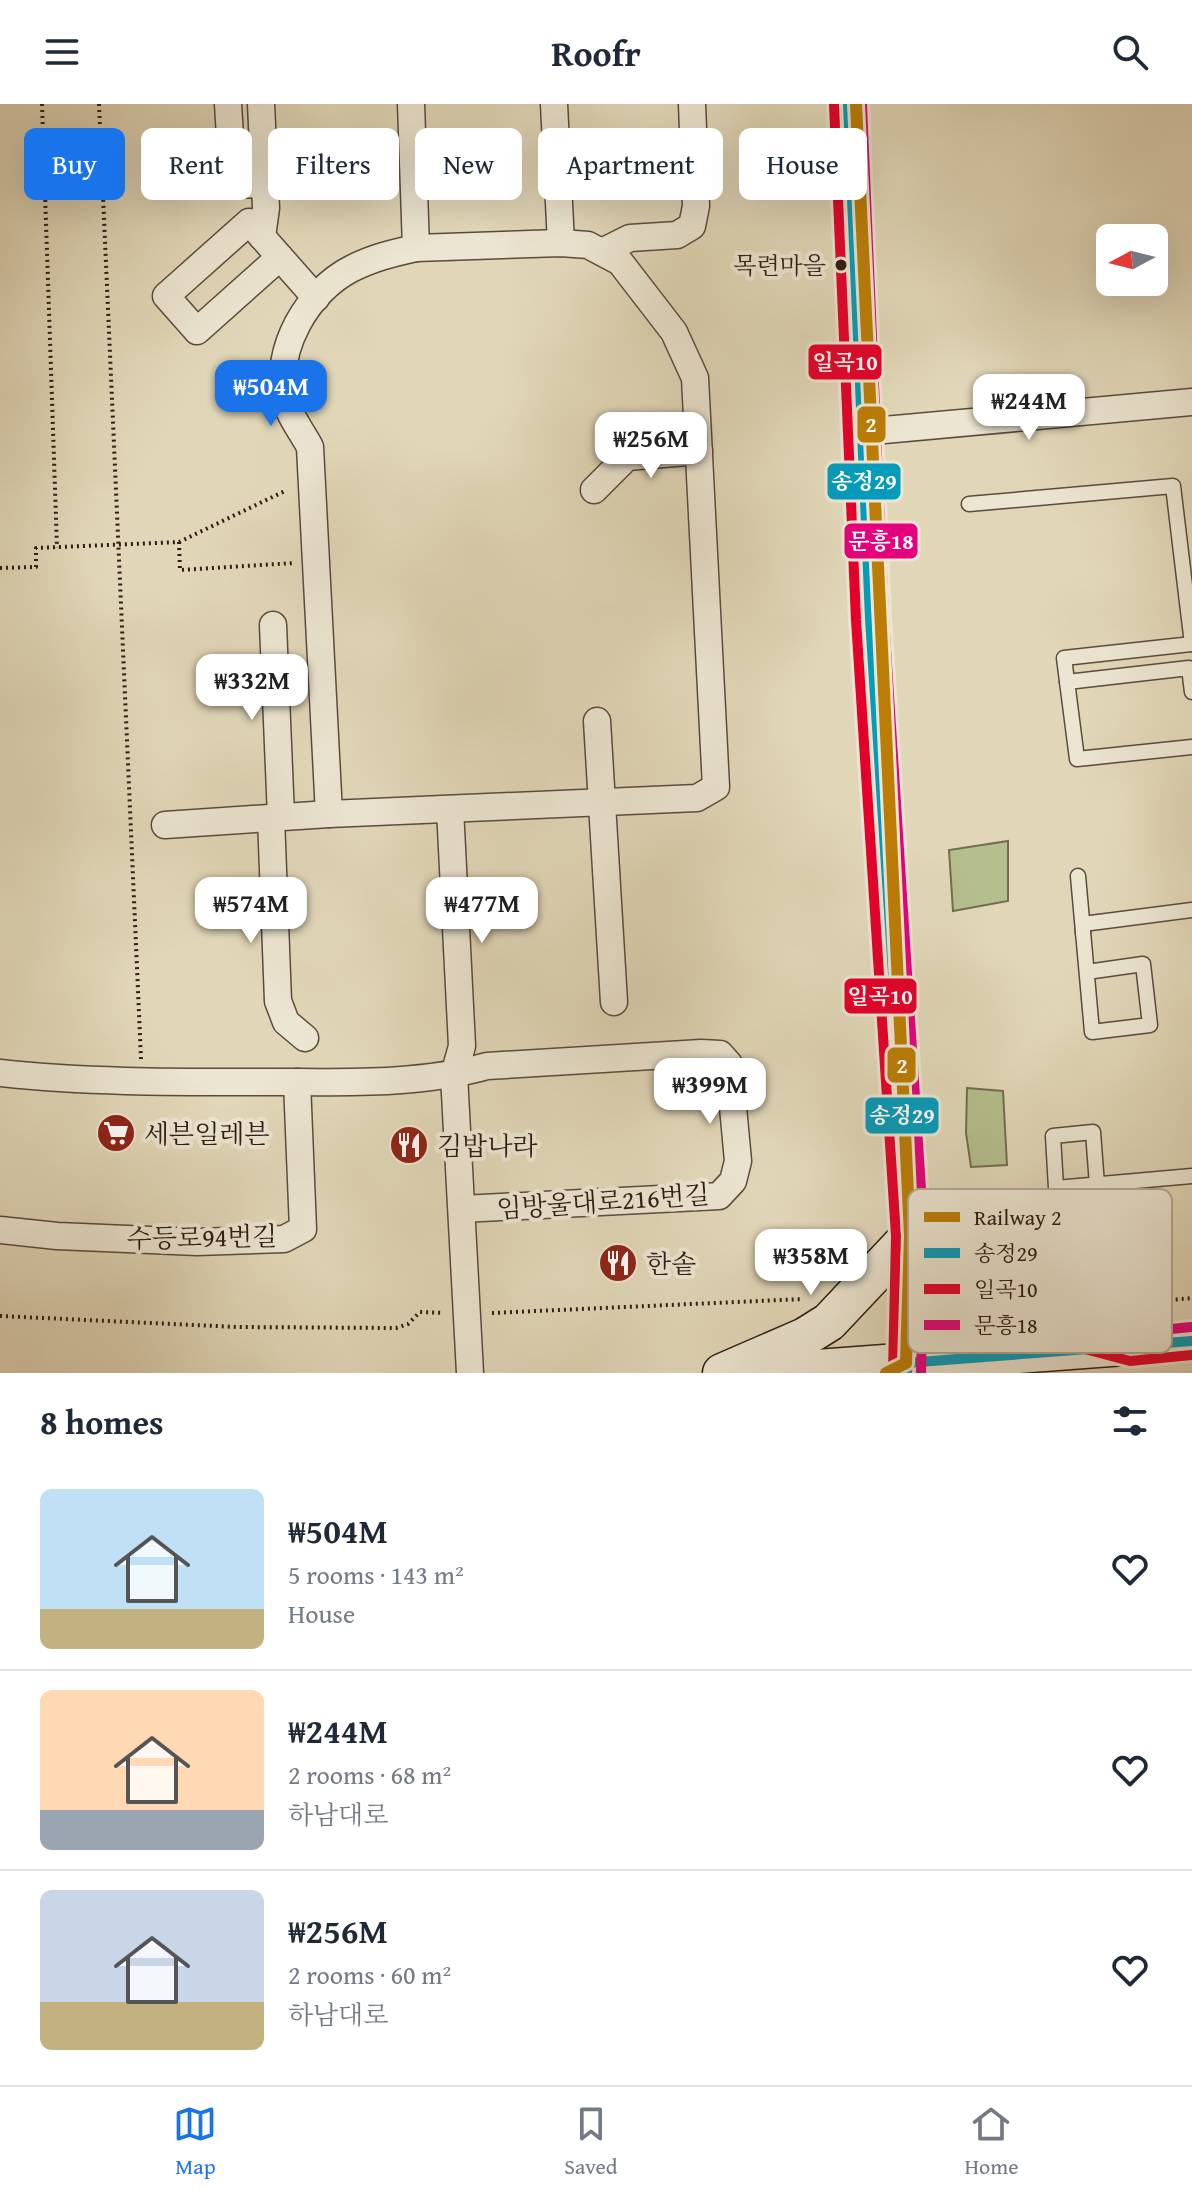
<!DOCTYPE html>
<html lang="en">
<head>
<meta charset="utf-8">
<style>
  :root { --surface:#fff; --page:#f2f2f3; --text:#1f2937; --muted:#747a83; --line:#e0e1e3; --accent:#1a73e8 }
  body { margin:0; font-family:"Gentium Book Plus","Noto Serif KR",serif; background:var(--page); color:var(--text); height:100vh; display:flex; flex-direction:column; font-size:30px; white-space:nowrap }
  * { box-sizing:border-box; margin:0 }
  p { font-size:26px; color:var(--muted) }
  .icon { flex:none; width:44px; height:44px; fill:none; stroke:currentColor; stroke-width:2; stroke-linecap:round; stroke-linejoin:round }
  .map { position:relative; height:1269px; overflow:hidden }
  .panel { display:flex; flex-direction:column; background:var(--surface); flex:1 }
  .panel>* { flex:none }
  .banner { position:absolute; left:24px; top:24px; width:1144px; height:72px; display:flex; gap:16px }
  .needle { width:52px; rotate:263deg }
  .buttons { position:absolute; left:1096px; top:120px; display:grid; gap:16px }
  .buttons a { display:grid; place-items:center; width:72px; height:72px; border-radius:12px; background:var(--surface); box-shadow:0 8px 32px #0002; font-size:40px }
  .price { position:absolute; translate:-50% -68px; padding:0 18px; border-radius:16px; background:#fff; color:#222; font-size:26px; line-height:52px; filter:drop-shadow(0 2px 4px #0008) }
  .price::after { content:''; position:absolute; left:50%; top:48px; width:24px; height:18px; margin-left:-12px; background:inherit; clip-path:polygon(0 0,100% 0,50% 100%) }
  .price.active { background:var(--accent); color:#fff }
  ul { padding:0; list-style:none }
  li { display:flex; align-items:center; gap:24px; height:200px; padding:0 40px }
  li+li { border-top:2px solid var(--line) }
  li span { display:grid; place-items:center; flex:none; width:224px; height:160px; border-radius:12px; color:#555 }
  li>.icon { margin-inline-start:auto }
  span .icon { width:96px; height:96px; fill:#fffc; stroke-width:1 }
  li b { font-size:34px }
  h2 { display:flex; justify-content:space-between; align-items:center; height:96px; padding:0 40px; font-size:34px }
  .pill { padding:0 28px; border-radius:12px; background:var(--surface); box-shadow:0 8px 32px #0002; font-size:28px; line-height:72px }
  .pill.active { background:var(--accent); color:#fff }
  header { display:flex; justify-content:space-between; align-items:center; height:104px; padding:0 40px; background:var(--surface); font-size:36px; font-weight:700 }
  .menu { display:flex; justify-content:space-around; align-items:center; height:112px; border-top:2px solid var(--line); background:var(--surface); font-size:22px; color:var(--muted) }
  .menu a { display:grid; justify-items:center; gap:4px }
  .menu .active { color:var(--accent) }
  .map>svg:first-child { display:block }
  .grass { fill:#b5be8d; stroke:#726d50; stroke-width:2 }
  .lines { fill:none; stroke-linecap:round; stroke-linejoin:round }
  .service-casing { stroke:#5b4b3d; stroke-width:17 }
  .minor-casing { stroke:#5b4b3d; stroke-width:29 }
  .secondary-casing { stroke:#2e1c14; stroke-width:41 }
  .path { stroke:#2e1c14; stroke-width:4; stroke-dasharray:2 4; stroke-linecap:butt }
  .service { stroke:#ece5d1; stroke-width:14 }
  .minor { stroke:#ece5d1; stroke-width:26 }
  .secondary { stroke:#ece5d1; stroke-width:38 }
  .bus-1-casing { stroke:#ece5d1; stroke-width:16 }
  .bus-2-casing { stroke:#ece5d1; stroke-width:16 }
  .bus-3-casing { stroke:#ece5d1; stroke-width:16 }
  .bus-1 { stroke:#059bbb; stroke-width:10 }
  .bus-2 { stroke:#e4002b; stroke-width:10 }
  .bus-3 { stroke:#e5007d; stroke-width:10 }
  .rail-1-casing { stroke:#ece5d1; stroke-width:18 }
  .rail-1 { stroke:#bb7d06; stroke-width:12 }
  .bus-dot { fill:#2e1c14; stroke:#ece5d1; stroke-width:3 }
  .labels { text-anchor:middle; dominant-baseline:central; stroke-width:8; stroke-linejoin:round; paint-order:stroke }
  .bus-label { font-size:24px; fill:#2e1c14; stroke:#ece5d1; text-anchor:end }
  .poi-label { font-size:26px; fill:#2e1c14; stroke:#ece5d1; text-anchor:start }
  .street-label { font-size:26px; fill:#2e1c14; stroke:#ece5d1 }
  .key { fill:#ece5d1; stroke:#b3a998; stroke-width:2 }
  .key-label { font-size:22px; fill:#2e1c14 }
  .line-badge { stroke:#ece5d1; stroke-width:3 }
  .badge-label { font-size:22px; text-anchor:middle; font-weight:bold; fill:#fff }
</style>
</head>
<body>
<header><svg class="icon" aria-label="menu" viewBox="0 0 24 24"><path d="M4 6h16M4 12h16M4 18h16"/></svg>Roofr<svg class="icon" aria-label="search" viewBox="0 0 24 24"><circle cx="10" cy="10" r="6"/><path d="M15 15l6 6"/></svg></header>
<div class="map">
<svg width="1192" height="1269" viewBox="0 0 1192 1269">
  <rect width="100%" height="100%" fill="#e1d7b8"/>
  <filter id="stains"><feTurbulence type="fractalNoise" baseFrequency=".0025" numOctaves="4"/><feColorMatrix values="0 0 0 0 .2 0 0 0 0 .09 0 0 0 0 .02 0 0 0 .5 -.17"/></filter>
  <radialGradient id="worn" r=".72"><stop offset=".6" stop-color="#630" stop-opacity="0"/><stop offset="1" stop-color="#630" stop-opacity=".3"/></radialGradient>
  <g class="grass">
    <polygon points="1008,737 1008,797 953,807 949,746"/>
    <polygon points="967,984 1003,987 1007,1061 971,1063 966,1029"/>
  </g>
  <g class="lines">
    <defs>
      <g id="service">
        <polyline points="969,400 1173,382 1192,540"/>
        <polyline points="1192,540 1064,554 1077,655 1192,643"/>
        <polyline points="1067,578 1189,564 1192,588"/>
        <polyline points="1078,772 1092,928 1150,921 1143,860 1087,868"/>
        <polyline points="1083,829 1083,820 1192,806"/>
        <polyline points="1097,1081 1093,1028 1053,1032 1056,1084 1192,1072"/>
      </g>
      <g id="minor">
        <polyline points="228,0 233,81 265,80"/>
        <polyline points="261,0 266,104 262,133"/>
        <polyline points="554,0 561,139"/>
        <polyline points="602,148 630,134 677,131 692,122 696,102 692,0"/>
        <polyline points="280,153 197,227 166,192 249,118 316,194"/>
        <polyline points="862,328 1192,298"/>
        <polyline points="594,386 627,353 699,347"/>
        <polyline points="273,521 281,713"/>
        <polyline points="597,617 614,898"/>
        <polyline points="450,705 462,942 454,971 470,1269"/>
        <path d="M329 710 310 343C302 328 288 310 285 294 274 245 308 187 351 165 372 154 393 149 416 144L411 0"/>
        <polyline points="271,714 278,897 286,918 305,934"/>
        <polyline points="165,721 329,710 697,694 716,683 695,274 674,228 620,158 588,141 561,139 416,144"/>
        <path d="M0 969C91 979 183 978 275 978 345 978 419 981 487 962L701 949 720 950 729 960 738 1057 733 1077 719 1092 462 1105"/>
        <polyline points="0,1126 57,1132 197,1138 284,1135 303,1125 297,978"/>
      </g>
      <g id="secondary">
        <polyline points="848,0 870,515 910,1132 907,1269"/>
        <polyline points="910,1132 995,1197 1037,1218 1102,1235"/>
        <polyline points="722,1269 805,1233 829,1218 910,1132"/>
        <polyline points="763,1269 1192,1237"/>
      </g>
    </defs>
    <use href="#service" class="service-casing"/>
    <use href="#minor" class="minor-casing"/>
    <use href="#secondary" class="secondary-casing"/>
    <g class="path">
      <polyline points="42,0 57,444"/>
      <polyline points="99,0 141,955"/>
      <polyline points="179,438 180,466 294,459"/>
      <polyline points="0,464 36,463 36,444 179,438 287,386"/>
      <polyline points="1104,1202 1192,1194"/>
      <polyline points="492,1209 803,1195"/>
      <polyline points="0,1212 237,1223 396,1224 408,1220 420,1208 444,1209"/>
    </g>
    <use href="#service" class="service"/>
    <use href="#minor" class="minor"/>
    <use href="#secondary" class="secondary"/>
    <defs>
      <g id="bus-1">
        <polyline points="848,0 870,515 910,1132 907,1269"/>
        <polyline points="906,1259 1192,1237"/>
      </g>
      <g id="bus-2">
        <polyline points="834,1 856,516 896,1132 893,1269"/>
        <polyline points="901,1143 988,1209 1032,1231 1130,1257 1192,1251"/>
      </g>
      <g id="bus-3">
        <polyline points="862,0 884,514 924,1131 921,1269"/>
        <polyline points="919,1121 1002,1185 1042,1205 1132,1229 1191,1223"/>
      </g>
    </defs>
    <use href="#bus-1" class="bus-1-casing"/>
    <use href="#bus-2" class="bus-2-casing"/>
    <use href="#bus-3" class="bus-3-casing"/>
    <use href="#bus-1" class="bus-1"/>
    <use href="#bus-2" class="bus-2"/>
    <use href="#bus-3" class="bus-3"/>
    <defs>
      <polyline id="rail-1" points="856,0 910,1132 906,1259 886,1269"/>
    </defs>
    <use href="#rail-1" class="rail-1-casing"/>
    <use href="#rail-1" class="rail-1"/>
  </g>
  <defs>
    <symbol id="supermarket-disc" viewBox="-11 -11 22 22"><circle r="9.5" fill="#8f2418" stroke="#ece5d1"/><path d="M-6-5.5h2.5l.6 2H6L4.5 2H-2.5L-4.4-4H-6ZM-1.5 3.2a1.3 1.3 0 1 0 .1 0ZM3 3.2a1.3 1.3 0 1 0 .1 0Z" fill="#fff"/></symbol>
    <symbol id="restaurant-disc" viewBox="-11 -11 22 22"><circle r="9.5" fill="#8f2418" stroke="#ece5d1"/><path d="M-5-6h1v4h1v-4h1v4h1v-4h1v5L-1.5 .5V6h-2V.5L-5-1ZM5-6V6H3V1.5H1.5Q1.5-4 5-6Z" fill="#fff"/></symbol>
  </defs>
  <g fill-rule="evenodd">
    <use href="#supermarket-disc" x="94" y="1007" width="44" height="44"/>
    <use href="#restaurant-disc" x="387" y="1019" width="44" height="44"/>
    <use href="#restaurant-disc" x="596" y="1137" width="44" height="44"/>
  </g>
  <circle class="bus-dot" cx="841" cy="161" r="7"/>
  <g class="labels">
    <g class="bus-label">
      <text x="826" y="161">목련마을</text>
    </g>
    <g class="poi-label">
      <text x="144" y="1029">세븐일레븐</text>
      <text x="437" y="1041">김밥나라</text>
      <text x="646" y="1159">한솥</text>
    </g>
    <g class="street-label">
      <text transform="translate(603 1097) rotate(-4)">임방울대로216번길</text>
      <text transform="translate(202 1133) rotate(-1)">수등로94번길</text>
    </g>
  </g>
  <rect x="908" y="1085" width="264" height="164" rx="12" class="key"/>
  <rect x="924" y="1108" width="36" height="10" fill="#bb7d06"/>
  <rect x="924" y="1144" width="36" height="10" fill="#059bbb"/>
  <rect x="924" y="1180" width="36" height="10" fill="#e4002b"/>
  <rect x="924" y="1216" width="36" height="10" fill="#e5007d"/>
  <g class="key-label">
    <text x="974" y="1121">Railway 2</text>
    <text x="974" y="1157">송정29</text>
    <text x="974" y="1193">일곡10</text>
    <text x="974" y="1229">문흥18</text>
  </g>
  <g class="line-badge">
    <rect x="807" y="239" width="76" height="38" rx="8" fill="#e4002b"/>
    <rect x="856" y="301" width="31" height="39" rx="8" fill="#bb7d06"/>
    <rect x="826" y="358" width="76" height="39" rx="8" fill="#059bbb"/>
    <rect x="843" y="418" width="76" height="38" rx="8" fill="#e5007d"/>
    <rect x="843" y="873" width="75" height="38" rx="8" fill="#e4002b"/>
    <rect x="886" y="942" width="31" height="38" rx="8" fill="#bb7d06"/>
    <rect x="864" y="992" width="76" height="39" rx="8" fill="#059bbb"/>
  </g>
  <g class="badge-label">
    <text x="845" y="266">일곡10</text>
    <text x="871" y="328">2</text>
    <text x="864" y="385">송정29</text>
    <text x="881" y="445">문흥18</text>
    <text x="880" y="900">일곡10</text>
    <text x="902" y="969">2</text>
    <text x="902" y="1019">송정29</text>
  </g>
  <rect width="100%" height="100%" filter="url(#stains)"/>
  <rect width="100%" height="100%" fill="url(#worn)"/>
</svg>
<div class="buttons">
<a><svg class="needle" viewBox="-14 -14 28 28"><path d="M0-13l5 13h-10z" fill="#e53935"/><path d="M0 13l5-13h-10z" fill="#747a83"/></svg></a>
</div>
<b class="price active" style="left:271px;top:324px">₩504M</b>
<b class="price" style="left:1029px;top:338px">₩244M</b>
<b class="price" style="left:651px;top:376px">₩256M</b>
<b class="price" style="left:252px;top:618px">₩332M</b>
<b class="price" style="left:251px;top:841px">₩574M</b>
<b class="price" style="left:482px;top:841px">₩477M</b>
<b class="price" style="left:710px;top:1022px">₩399M</b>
<b class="price" style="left:811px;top:1193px">₩358M</b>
<div class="banner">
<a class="pill active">Buy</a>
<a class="pill">Rent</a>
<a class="pill">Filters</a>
<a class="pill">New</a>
<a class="pill">Apartment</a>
<a class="pill">House</a>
</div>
</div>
<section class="panel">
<h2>8 homes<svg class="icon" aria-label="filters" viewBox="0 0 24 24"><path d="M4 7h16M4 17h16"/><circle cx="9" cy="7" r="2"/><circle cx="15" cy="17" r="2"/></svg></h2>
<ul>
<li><span style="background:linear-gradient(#bfe0f5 75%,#c2b280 0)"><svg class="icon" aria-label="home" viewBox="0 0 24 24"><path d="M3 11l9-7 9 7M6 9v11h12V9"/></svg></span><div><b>₩504M</b><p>5 rooms · 143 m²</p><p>House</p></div><svg class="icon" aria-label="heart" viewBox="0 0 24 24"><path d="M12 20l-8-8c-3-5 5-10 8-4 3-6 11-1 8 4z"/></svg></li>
<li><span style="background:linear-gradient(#ffd9b3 75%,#9aa5b1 0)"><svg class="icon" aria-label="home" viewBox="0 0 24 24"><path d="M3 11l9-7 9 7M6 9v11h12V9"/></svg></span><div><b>₩244M</b><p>2 rooms · 68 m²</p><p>하남대로</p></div><svg class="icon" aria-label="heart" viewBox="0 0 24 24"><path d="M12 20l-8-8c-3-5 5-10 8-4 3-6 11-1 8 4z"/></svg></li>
<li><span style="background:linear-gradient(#c9d6e8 70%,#c2b280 0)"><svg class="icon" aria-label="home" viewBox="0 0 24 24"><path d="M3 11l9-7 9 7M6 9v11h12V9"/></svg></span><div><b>₩256M</b><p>2 rooms · 60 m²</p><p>하남대로</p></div><svg class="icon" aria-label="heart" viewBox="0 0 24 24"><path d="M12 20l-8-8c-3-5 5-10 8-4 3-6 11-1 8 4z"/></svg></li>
</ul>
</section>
<nav class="menu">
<a class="active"><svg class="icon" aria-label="map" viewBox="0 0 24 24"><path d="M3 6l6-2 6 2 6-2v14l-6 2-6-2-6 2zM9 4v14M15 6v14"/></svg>Map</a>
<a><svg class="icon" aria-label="saved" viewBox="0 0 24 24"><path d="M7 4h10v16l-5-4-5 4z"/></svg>Saved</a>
<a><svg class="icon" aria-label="home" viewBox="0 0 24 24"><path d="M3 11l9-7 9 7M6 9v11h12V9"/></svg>Home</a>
</nav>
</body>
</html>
